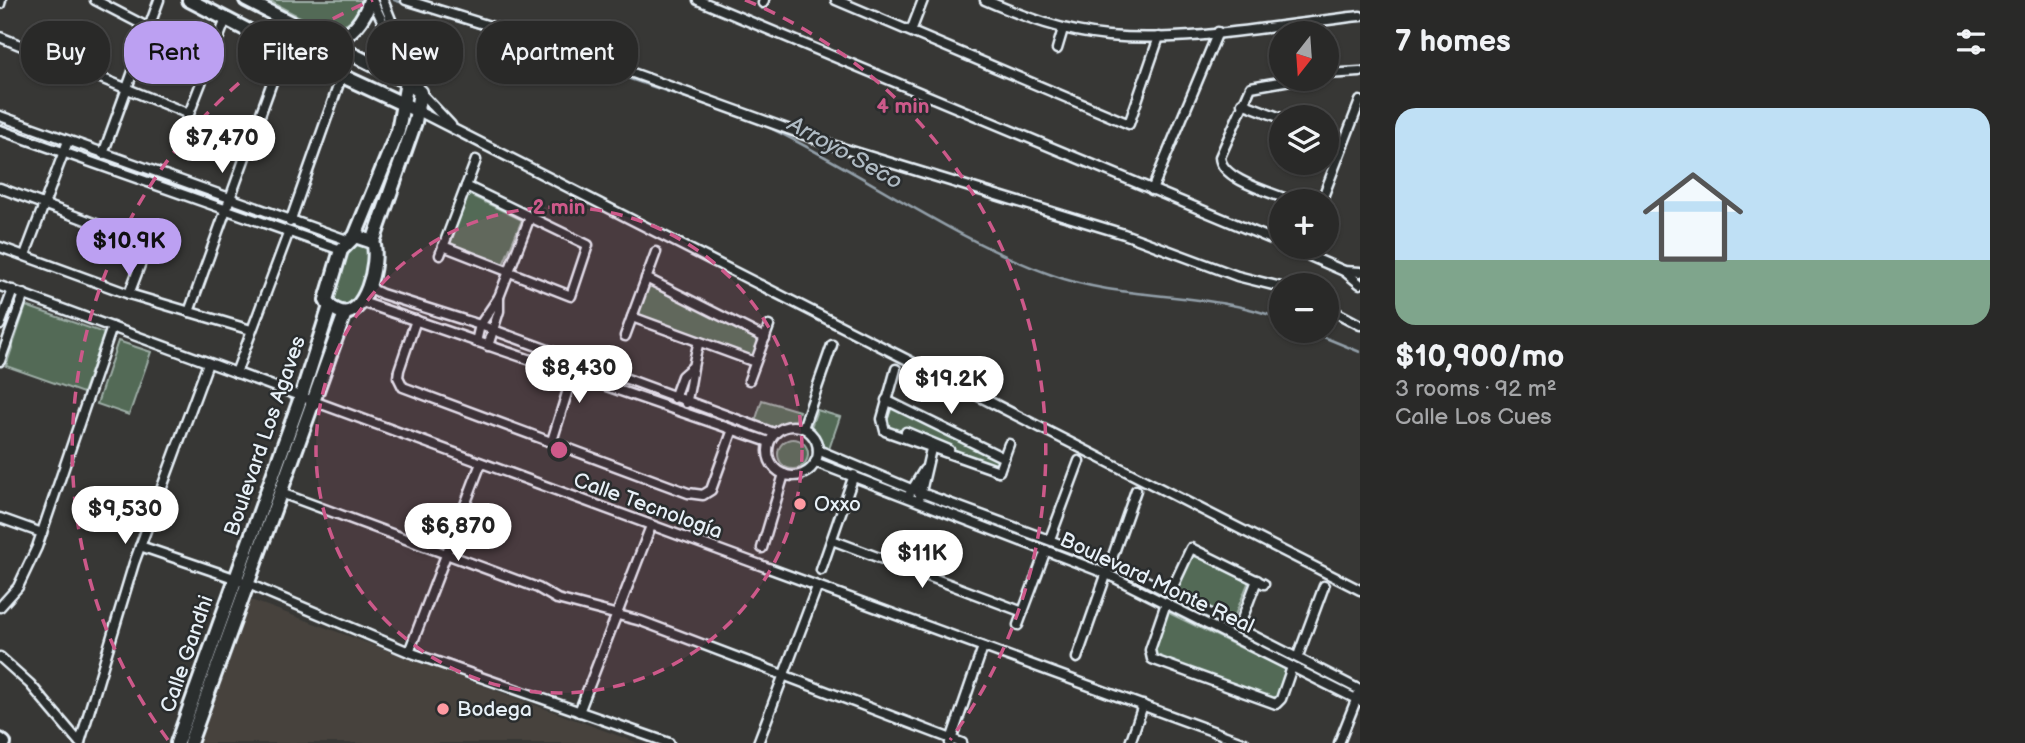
<!DOCTYPE html>
<html lang="en">
<head>
<meta charset="utf-8">
<style>
  :root { --surface:#292928; --page:#313130; --text:#f1f3f6; --muted:#a5a6a8; --line:#454545; --accent:#bca0f2 }
  body { margin:0; font-family:"Balsamiq Sans",sans-serif; background:var(--page); color:var(--text); height:100vh; display:flex; flex-direction:column; font-size:26px; white-space:nowrap }
  * { box-sizing:border-box; margin:0 }
  p { font-size:23px; color:var(--muted) }
  .icon { flex:none; width:38px; height:38px; fill:none; stroke:currentColor; stroke-width:2; stroke-linecap:round; stroke-linejoin:round }
  .map { position:relative; flex:1; overflow:hidden }
  .drawer { display:flex; flex-direction:column; background:var(--surface); width:665px }
  .drawer>* { flex:none }
  .guide { position:absolute; left:21px; top:21px; width:665px; height:63px; display:flex; gap:14px }
  .needle { width:46px; rotate:197deg }
  .tools { position:absolute; left:1269px; top:21px; display:grid; gap:14px }
  .tools a { display:grid; place-items:center; width:70px; height:70px; border-radius:50%; background:var(--surface); box-shadow:0 2px 5px #0004,0 0 0 2px var(--line); font-size:35px }
  .price { position:absolute; translate:-50% -60px; padding:0 16px; border-radius:24px; background:#fff; color:#222; font-size:23px; line-height:46px; filter:drop-shadow(0 2px 4px #0008) }
  .price::after { content:''; position:absolute; left:50%; top:42px; width:21px; height:16px; margin-left:-10px; background:inherit; clip-path:polygon(0 0,100% 0,50% 100%) }
  .price.active { background:var(--accent); color:#111 }
  ul { padding:0; list-style:none }
  li { display:grid; align-content:center; gap:14px; height:371px; padding:0 35px }
  li+li { border-top:2px solid var(--line) }
  li span { display:grid; place-items:center; height:217px; border-radius:21px; color:#555 }
  li>.icon { margin-inline-start:auto }
  span .icon { width:126px; height:126px; fill:#fffc; stroke-width:1 }
  li b { font-size:30px }
  h2 { display:flex; justify-content:space-between; align-items:center; height:84px; padding:0 35px; font-size:30px }
  .chip { padding:0 24px; border-radius:28px; background:var(--surface); box-shadow:0 2px 5px #0004,0 0 0 2px var(--line); font-size:24px; line-height:63px }
  .chip.active { background:var(--accent); color:#111 }
  main { display:flex; flex:1; min-height:0 }
  .map>svg:first-child { display:block }
  .built { fill:#47433e }
  .green { fill:#536a56; stroke:#9eaea7; stroke-width:2 }
  .lines { fill:none; stroke-linecap:round; stroke-linejoin:round }
  .stream { stroke:#929fa9; stroke-width:2.5 }
  .street-casing { stroke:#e8f1f8; stroke-width:13 }
  .secondary-casing { stroke:#e8f1f8; stroke-width:18 }
  .street { stroke:#2a2d2e; stroke-width:8 }
  .secondary { stroke:#2a2d2e; stroke-width:12 }
  .ring { fill:none; stroke:#cd598a; stroke-width:3.5; stroke-dasharray:12 9 }
  .poi-dot { fill:#ff9aa2; stroke:#2a2d2e; stroke-width:2.5 }
  .labels { text-anchor:middle; dominant-baseline:central; stroke-width:5; stroke-linejoin:round; paint-order:stroke }
  .street-label { font-size:21px; fill:#e8f1f8; stroke:#2a2d2e }
  .poi-label { font-size:21px; fill:#e8f1f8; stroke:#2a2d2e; text-anchor:start }
  .water-label { font-size:23px; font-style:italic; fill:#aebac3; stroke:#2a2d2e }
  .centre { fill:#cd598a; stroke:#2a2d2e; stroke-width:3.5 }
  .ring-label { font-size:21px; text-anchor:middle; font-weight:bold; fill:#cd598a; stroke:#2a2d2e; stroke-width:5; stroke-linejoin:round; paint-order:stroke }
</style>
</head>
<body>
<main>
<div class="map">
<svg width="1360" height="743" viewBox="0 0 1360 743">
  <rect width="100%" height="100%" fill="#373735"/>
  <filter id="ink" filterUnits="userSpaceOnUse"><feTurbulence type="fractalNoise" baseFrequency=".0143" numOctaves="2"/><feDisplacementMap in="SourceGraphic" scale="14" xChannelSelector="R" yChannelSelector="G"/><feConvolveMatrix kernelMatrix="1 2 1 2 8 2 1 2 1" color-interpolation-filters="sRGB"/></filter>
  <g filter="url(#ink)">
    <polygon class="built" points="251,600 638,743 198,743"/>
    <g class="green">
      <path d="M268 0H362C350 51 295 14 268 0Z"/>
      <polygon points="466,193 522,220 502,267 445,245"/>
      <polygon points="357,238 373,251 358,301 348,309 331,302 346,247"/>
      <polygon points="648,285 762,340 754,359 637,315"/>
      <polygon points="26,306 104,333 83,393 6,366"/>
      <polygon points="118,341 151,352 129,415 97,404"/>
      <polygon points="762,400 799,411 795,423 774,431 754,425"/>
      <polygon points="892,407 1001,459 995,468 885,426"/>
      <polygon points="817,410 840,417 828,452 821,449 819,438 811,427"/>
      <circle cx="793" cy="454" r="15"/>
      <polygon points="1190,550 1249,581 1233,620 1176,589"/>
      <polygon points="1167,612 1287,670 1277,704 1152,656"/>
    </g>
    <g class="lines">
      <g class="stream">
        <polyline points="394,0 406,4"/>
        <polyline points="425,10 731,113"/>
        <path d="M760 123C860 170 949 238 1052 275 1126 302 1208 290 1281 319"/>
        <polyline points="1309,331 1360,352"/>
      </g>
      <defs>
        <g id="street">
          <polyline points="95,0 149,28"/>
          <polyline points="372,0 395,47 407,82"/>
          <polyline points="383,0 420,92 451,125"/>
          <polyline points="406,0 583,55 832,145 1124,234 1237,276 1281,287"/>
          <polyline points="698,0 1281,243"/>
          <polyline points="836,0 1129,124 1159,37"/>
          <path d="M985 0C1024 17 1065 32 1108 36 1191 43 1278 25 1360 16"/>
          <polyline points="763,3 764,0"/>
          <polyline points="0,4 1,0"/>
          <polyline points="911,31 923,0"/>
          <polyline points="0,37 189,114"/>
          <polyline points="1057,49 1063,29"/>
          <polyline points="1326,74 1360,72"/>
          <polyline points="1242,103 1281,118"/>
          <polyline points="418,111 1360,590"/>
          <polyline points="0,116 347,240"/>
          <polyline points="0,130 341,250"/>
          <polyline points="1326,135 1344,142"/>
          <polyline points="178,142 226,19"/>
          <polyline points="103,154 159,0"/>
          <polyline points="0,188 142,241 145,252 129,294"/>
          <polyline points="1152,190 1218,32"/>
          <path d="M1292 201C1273 193 1221 180 1220 157L1251 87 1296 79"/>
          <polyline points="1318,201 1323,197 1360,101"/>
          <polyline points="290,222 342,75"/>
          <polyline points="443,246 571,296 588,245 466,186"/>
          <polyline points="0,247 129,294 251,330"/>
          <polyline points="1289,247 1344,271 1360,272"/>
          <polyline points="25,255 68,141"/>
          <polyline points="440,255 476,160"/>
          <polyline points="1344,271 1360,284"/>
          <polyline points="646,278 765,338"/>
          <polyline points="369,282 374,290 382,294 480,325 774,433"/>
          <polyline points="0,286 1245,743"/>
          <polyline points="362,302 769,442"/>
          <polyline points="1326,307 1360,325"/>
          <polyline points="189,312 284,49"/>
          <polyline points="632,317 755,362"/>
          <polyline points="416,320 399,370 398,377 403,387 688,493 703,495 711,490 732,432"/>
          <polyline points="0,325 13,290"/>
          <polyline points="625,336 656,252"/>
          <polyline points="476,342 480,325 499,297 530,217"/>
          <polyline points="488,346 499,311 499,297"/>
          <polyline points="0,361 24,294"/>
          <polyline points="896,369 882,419 885,431 999,471"/>
          <polyline points="236,373 288,234"/>
          <polyline points="749,380 769,326"/>
          <polyline points="674,398 682,376 691,368"/>
          <polyline points="886,400 1004,458"/>
          <path d="M686 403C692 382 692 363 699 342"/>
          <circle cx="793" cy="451" r="25"/>
          <polyline points="803,428 832,345"/>
          <polyline points="906,432 949,450"/>
          <polyline points="552,441 577,361"/>
          <polyline points="818,450 911,489 1111,563 1360,690 1339,743"/>
          <polyline points="815,462 1107,574 1360,701"/>
          <polyline points="996,470 999,471 1009,444"/>
          <polyline points="281,493 538,588 557,599 641,621 962,743"/>
          <polyline points="910,493 924,470"/>
          <polyline points="920,496 931,449"/>
          <polyline points="0,518 42,533"/>
          <polyline points="1050,539 1079,461"/>
          <polyline points="832,540 1023,612"/>
          <polyline points="140,546 234,578 409,652 669,743"/>
          <polyline points="762,548 784,474"/>
          <polyline points="821,570 854,475"/>
          <polyline points="1170,593 1191,548 1264,584"/>
          <polyline points="1166,603 1150,650 1152,659 1157,661 1276,704 1281,699 1292,667"/>
          <polyline points="0,607 18,587 37,547 112,327"/>
          <polyline points="1018,625 1046,550"/>
          <polyline points="1239,627 1257,580"/>
          <polyline points="409,652 481,463"/>
          <polyline points="1298,656 1324,586"/>
          <polyline points="0,657 30,684 80,743"/>
          <polyline points="1077,658 1136,490"/>
          <polyline points="579,712 651,526"/>
          <polyline points="80,742 134,563 208,363"/>
          <polyline points="758,743 817,587"/>
          <polyline points="950,743 983,647"/>
          <polyline points="1130,743 1143,705"/>
        </g>
        <g id="secondary">
          <polyline points="189,0 284,49 418,111"/>
          <polyline points="246,0 407,82 420,92 415,122 373,242"/>
          <path d="M332 43C352 34 364 21 370 0"/>
          <path d="M355 236 373 242C380 260 365 323 338 311 332 308 328 306 326 300L341 250Z"/>
          <polyline points="355,236 398,131 407,82"/>
          <polyline points="0,740 4,743"/>
          <polyline points="177,743 301,397 330,306"/>
          <polyline points="190,743 345,313"/>
        </g>
      </defs>
      <use href="#street" class="street-casing"/>
      <use href="#secondary" class="secondary-casing"/>
      <use href="#street" class="street"/>
      <use href="#secondary" class="secondary"/>
    </g>
  </g>
  <circle cx="559" cy="450" r="243" fill="#cd598a" fill-opacity=".12"/>
  <g class="ring">
    <circle cx="559" cy="450" r="243"/>
    <path d="M168 740A487 487 0 0 1 373 0M745 0A487 487 0 0 1 950 740"/>
  </g>
  <g class="poi-dot">
    <circle cx="800" cy="504" r="7"/>
    <circle cx="443" cy="709" r="7"/>
  </g>
  <g class="labels">
    <g class="street-label">
      <text transform="translate(265 436) rotate(-71)">Boulevard Los Agaves</text>
      <text transform="translate(648 506) rotate(20)">Calle Tecnología</text>
      <text transform="translate(1157 583) rotate(25)">Boulevard Monte Real</text>
      <text transform="translate(187 654) rotate(-71)">Calle Gandhi</text>
    </g>
    <g class="poi-label">
      <text x="814" y="504">Oxxo</text>
      <text x="457" y="709">Bodega</text>
    </g>
    <g class="water-label">
      <text transform="translate(845 153) rotate(29)">Arroyo Seco</text>
    </g>
  </g>
  <circle cx="559" cy="450" r="10" class="centre"/>
  <g class="ring-label">
    <text x="903" y="113">4 min</text>
    <text x="559" y="214">2 min</text>
  </g>
</svg>
<div class="tools">
<a><svg class="needle" viewBox="-14 -14 28 28"><path d="M0-13l5 13h-10z" fill="#e53935"/><path d="M0 13l5-13h-10z" fill="#a5a6a8"/></svg></a>
<a><svg class="icon" aria-label="layers" viewBox="0 0 24 24"><path d="M12 4l9 5-9 5-9-5zM3 14l9 5 9-5"/></svg></a>
<a>+</a>
<a>−</a>
</div>
<b class="price" style="left:222px;top:175px">$7,470</b>
<b class="price active" style="left:129px;top:278px">$10.9K</b>
<b class="price" style="left:579px;top:405px">$8,430</b>
<b class="price" style="left:951px;top:416px">$19.2K</b>
<b class="price" style="left:125px;top:546px">$9,530</b>
<b class="price" style="left:458px;top:563px">$6,870</b>
<b class="price" style="left:922px;top:590px">$11K</b>
<div class="guide">
<a class="chip">Buy</a>
<a class="chip active">Rent</a>
<a class="chip">Filters</a>
<a class="chip">New</a>
<a class="chip">Apartment</a>
</div>
</div>
<section class="drawer">
<h2>7 homes<svg class="icon" aria-label="filters" viewBox="0 0 24 24"><path d="M4 7h16M4 17h16"/><circle cx="9" cy="7" r="2"/><circle cx="15" cy="17" r="2"/></svg></h2>
<ul>
<li><span style="background:linear-gradient(#bfe0f5 70%,#7fa58c 0)"><svg class="icon" aria-label="home" viewBox="0 0 24 24"><path d="M3 11l9-7 9 7M6 9v11h12V9"/></svg></span><div><b>$10,900/mo</b><p>3 rooms · 92 m²</p><p>Calle Los Cues</p></div></li>
</ul>
</section>
</main>
</body>
</html>
